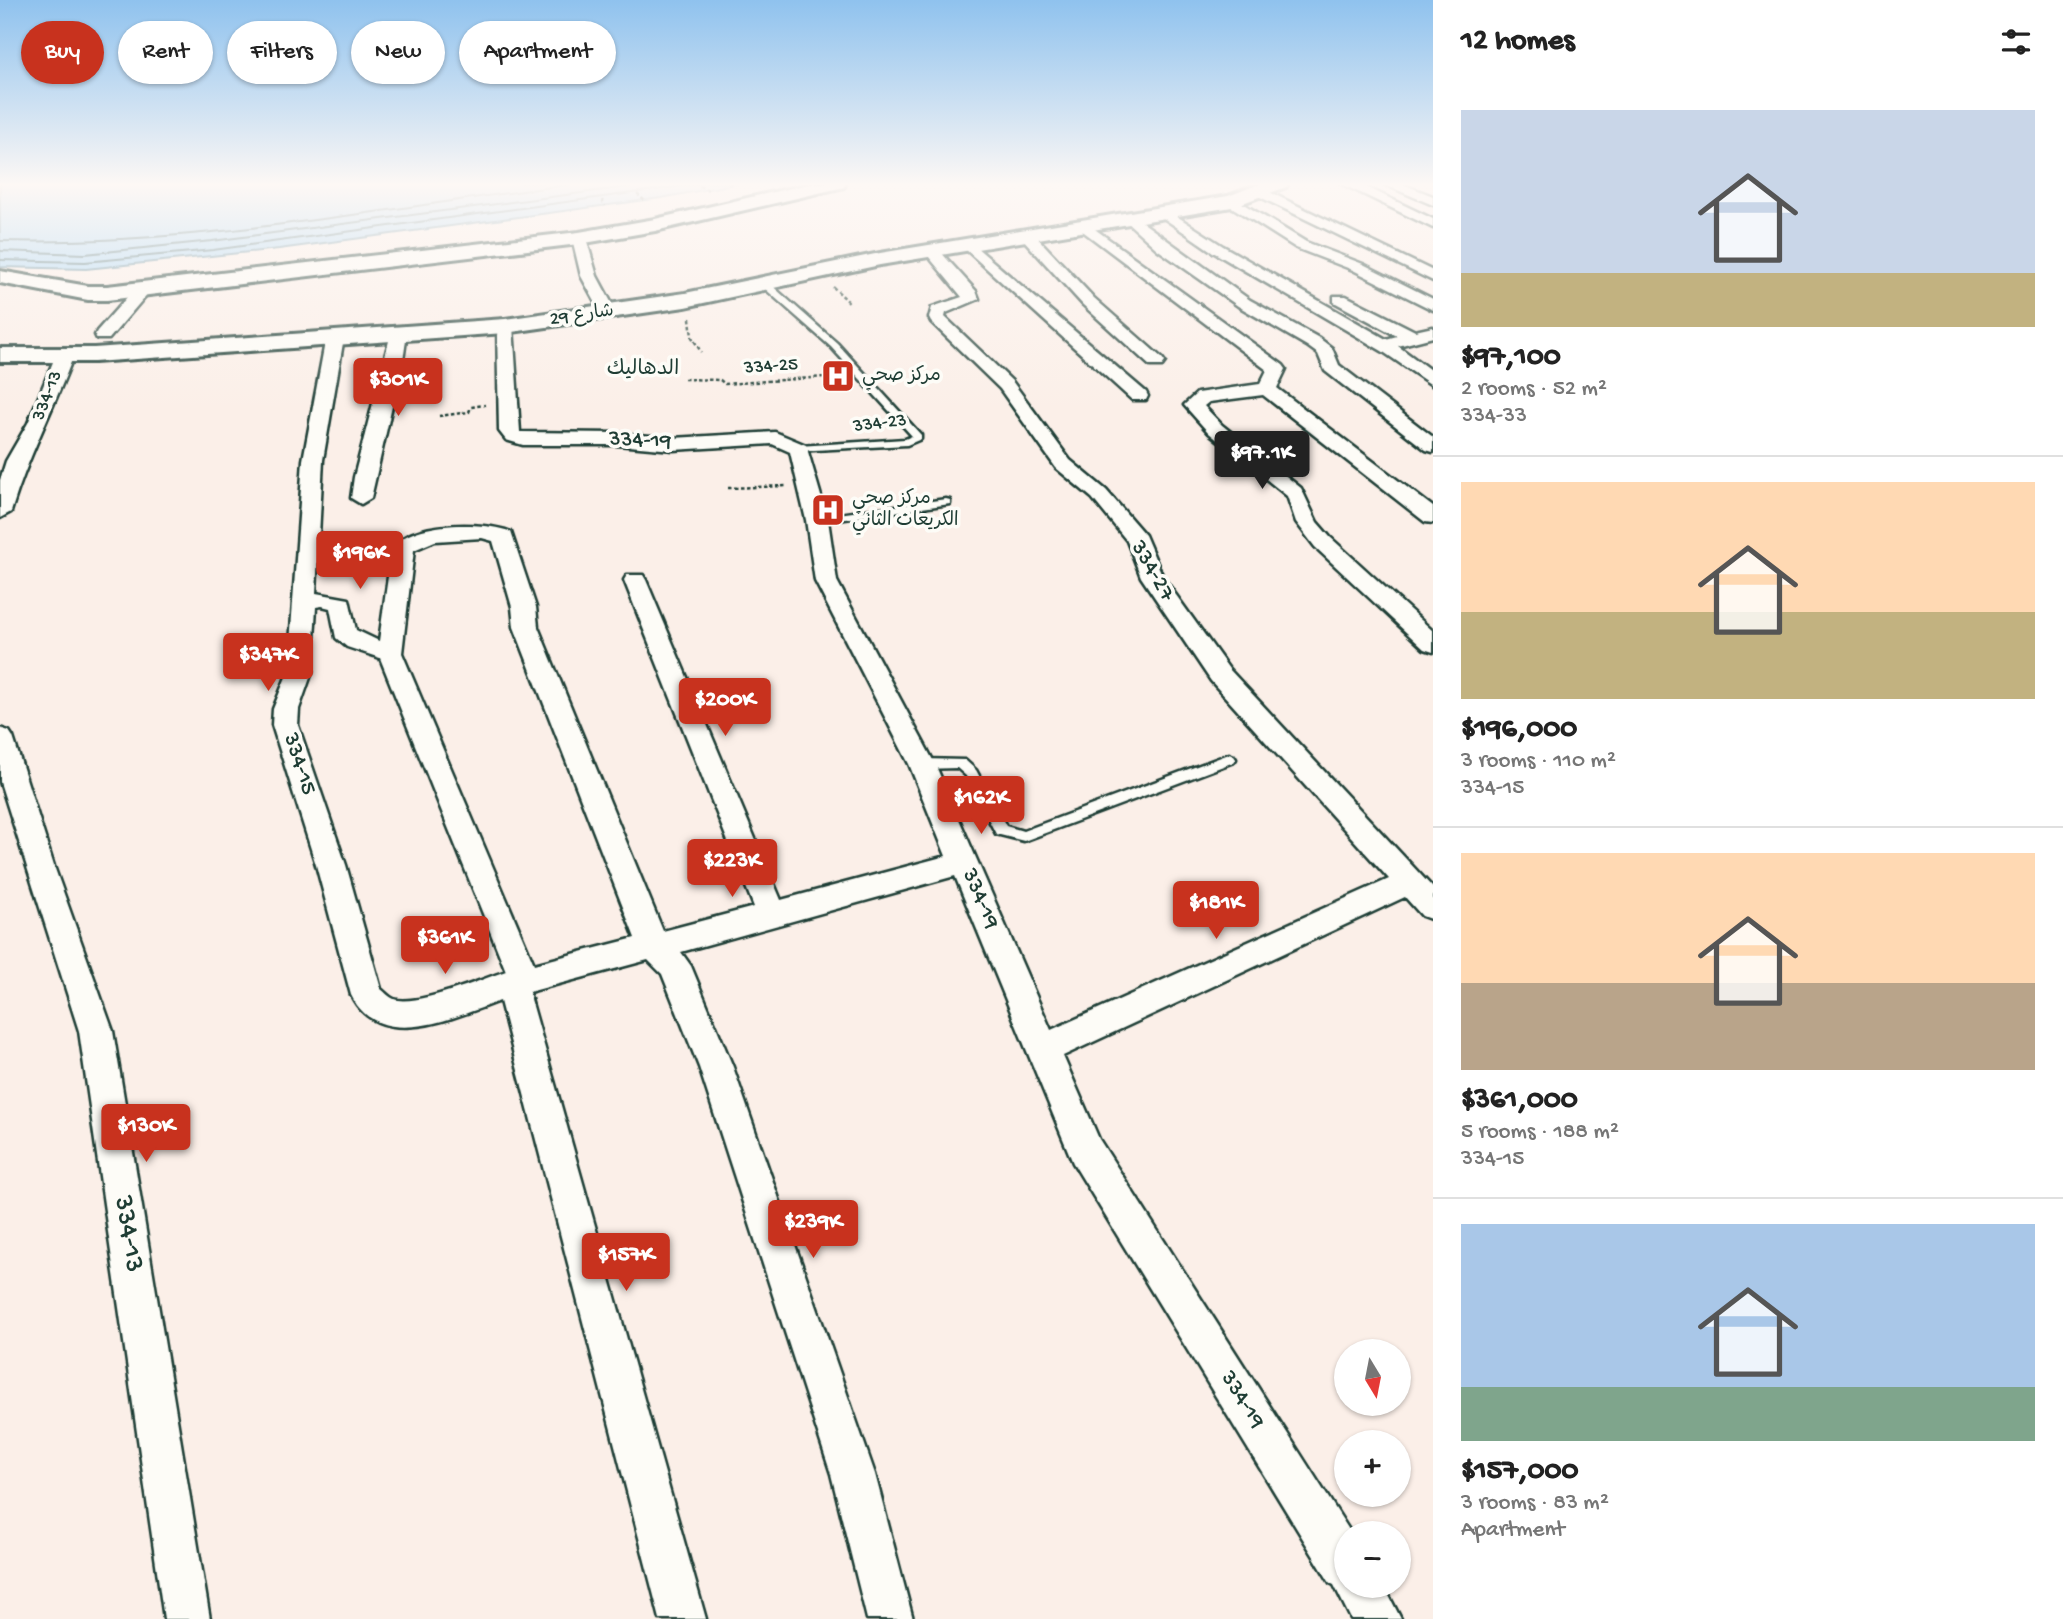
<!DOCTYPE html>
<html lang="en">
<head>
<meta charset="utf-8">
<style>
  :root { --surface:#fff; --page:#f6f6f6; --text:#222; --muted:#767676; --line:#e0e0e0; --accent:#c8321e }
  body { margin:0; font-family:"Gochi Hand","Playpen Sans Arabic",sans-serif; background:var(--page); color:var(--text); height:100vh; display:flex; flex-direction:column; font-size:26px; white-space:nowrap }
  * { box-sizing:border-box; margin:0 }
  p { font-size:23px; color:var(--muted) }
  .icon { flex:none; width:38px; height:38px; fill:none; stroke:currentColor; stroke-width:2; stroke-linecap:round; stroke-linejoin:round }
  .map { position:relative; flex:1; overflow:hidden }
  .drawer { display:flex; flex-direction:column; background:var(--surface); width:630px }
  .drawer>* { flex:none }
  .hud { position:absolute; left:21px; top:21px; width:665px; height:63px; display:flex; gap:14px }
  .needle { width:46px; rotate:170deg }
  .buttons { position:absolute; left:1334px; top:1339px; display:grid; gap:14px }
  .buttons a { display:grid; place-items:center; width:77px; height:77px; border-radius:50%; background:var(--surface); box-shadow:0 2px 5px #0004; font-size:35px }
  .price { position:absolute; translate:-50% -60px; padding:0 16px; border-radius:7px; background:var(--accent); color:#fff; font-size:23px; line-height:46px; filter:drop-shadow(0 2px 4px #0008) }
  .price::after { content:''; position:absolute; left:50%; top:42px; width:21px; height:16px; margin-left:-10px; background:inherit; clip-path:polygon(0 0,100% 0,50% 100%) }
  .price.current { background:#222; color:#fff }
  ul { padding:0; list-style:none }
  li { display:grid; align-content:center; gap:14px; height:371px; padding:0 28px }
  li+li { border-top:2px solid var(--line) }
  li span { display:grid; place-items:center; height:217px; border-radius:0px; color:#555 }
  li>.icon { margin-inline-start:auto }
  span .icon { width:126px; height:126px; fill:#fffc; stroke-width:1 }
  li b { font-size:30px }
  h2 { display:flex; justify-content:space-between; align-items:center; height:84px; padding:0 28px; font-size:30px }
  .tag { padding:0 24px; border-radius:32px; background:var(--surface); box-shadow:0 2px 5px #0004; font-size:24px; line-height:63px }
  .tag.current { background:var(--accent); color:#fff }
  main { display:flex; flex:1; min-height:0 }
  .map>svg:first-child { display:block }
  .water { fill:#aad7f6; stroke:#7299a8; stroke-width:2 }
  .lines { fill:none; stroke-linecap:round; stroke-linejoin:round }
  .shore { stroke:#577b82; stroke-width:2 }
  .lane-casing { stroke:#1f3d34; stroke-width:5 }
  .street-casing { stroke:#1f3d34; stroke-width:5 }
  .secondary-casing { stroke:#1f3d34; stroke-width:6 }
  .path { stroke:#1f3d34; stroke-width:2.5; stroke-dasharray:3.5 2.5; stroke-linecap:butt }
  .lane { fill:#fdfcf7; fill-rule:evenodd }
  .street { fill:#fdfcf7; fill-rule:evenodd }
  .secondary { fill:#fdfcf7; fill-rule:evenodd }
  .labels { text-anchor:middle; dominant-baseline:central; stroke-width:7; stroke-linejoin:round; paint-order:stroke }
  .far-street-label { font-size:19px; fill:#1f3d34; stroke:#fdfcf7 }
  .far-poi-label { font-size:19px; fill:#1f3d34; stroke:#fdfcf7; text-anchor:start }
  .far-neighbourhood-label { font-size:21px; fill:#1f3d34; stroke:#fdfcf7 }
  .street-label { font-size:23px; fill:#1f3d34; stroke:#fdfcf7 }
  .near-street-label { font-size:28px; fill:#1f3d34; stroke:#fdfcf7 }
</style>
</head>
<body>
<main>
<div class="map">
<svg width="1433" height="1619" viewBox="0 0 1433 1619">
  <rect width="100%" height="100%" fill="#fbefe8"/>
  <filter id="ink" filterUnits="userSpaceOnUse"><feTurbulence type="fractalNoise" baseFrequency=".0143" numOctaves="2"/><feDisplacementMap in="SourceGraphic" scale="14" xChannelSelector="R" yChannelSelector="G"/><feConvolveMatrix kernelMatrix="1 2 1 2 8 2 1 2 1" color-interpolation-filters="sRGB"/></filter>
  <g filter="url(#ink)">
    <polygon class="water" points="0,183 740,183 661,198 279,249 86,269 0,267"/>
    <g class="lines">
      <g class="shore">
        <path d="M0 241C194 246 389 208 581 183"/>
        <polyline points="0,251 85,254 212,241 658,183"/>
        <polyline points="0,260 85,262 213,250 705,183"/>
      </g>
      <defs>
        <g id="lane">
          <polygon points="763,283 769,283 837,343 921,435 921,439 907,445 796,451 796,447 799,446 905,439 912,436 831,347 763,287"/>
          <polygon points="946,499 950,500 950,504 817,523 812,520 817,517"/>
          <polygon points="1229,754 1234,756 1236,759 1234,762 1024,841 996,834 966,776 957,768 922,769 915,764 922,759 965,760 976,770 1006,826 1023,831"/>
        </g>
        <g id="street">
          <polygon points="1340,183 1358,183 1433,219 1433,228"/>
          <polygon points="1381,183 1400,183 1433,196 1433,205"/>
          <polygon points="1259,187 1433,271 1433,281 1254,194 1252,191"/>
          <polygon points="1232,197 1306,242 1363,264 1433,299 1433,310 1353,270 1296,248 1227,204 1225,201"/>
          <polygon points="1164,208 1223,246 1386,339 1397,336 1334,302 1334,296 1346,296 1415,331 1433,327 1433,337 1398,346 1433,372 1433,386 1382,351 1213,252 1159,215 1157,212"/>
          <polygon points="1131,214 1250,300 1319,338 1332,348 1339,365 1433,437 1433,452 1426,450 1325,371 1318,354 1307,346 1238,306 1157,249 1126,221 1124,218"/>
          <polygon points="1085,222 1283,365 1286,369 1277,388 1433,507 1433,523 1425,522 1263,395 1209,402 1204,406 1222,425 1301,488 1317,522 1330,537 1433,631 1433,652 1424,649 1315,547 1296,522 1287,496 1209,433 1184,405 1197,393 1260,384 1267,370 1080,229 1078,226"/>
          <polygon points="1027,231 1032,232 1094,298 1162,358 1165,362 1162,366 1150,366 1083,305 1022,238 1020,235"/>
          <polygon points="579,234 586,238 597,276 617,313 615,316 603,316 581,276 572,238"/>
          <polygon points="969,241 1146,392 1148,396 1146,400 1132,400 964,248 962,245"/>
          <path d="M932 246 937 248 976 291 979 299 946 313 945 317 1012 381 1070 460 1106 490 1145 535 1163 577 1229 669 1433 888V920L1422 916 1405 897 1063 1056 1099 1139 1351 1533H1346V1586H1384L1401 1619H1351L1334 1585 1330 1583 1073 1163 955 876 681 952 691 966 733 1067 875 1474 913 1619H867L831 1474 699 1067 662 974 648 960 529 992 706 1619H660L500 1001C455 1017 379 1053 351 995L316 865 272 725 273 709 288 672 303 460 326 337 335 332 344 337 323 460 316 593 349 599 356 630 379 641 392 548C411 521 483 521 511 532L536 607 538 627 663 931 754 907 624 580 627 575H643L646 580 781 900 946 856 909 764 815 581 806 520 790 452 772 444 673 450 617 445H523L506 440 499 431 497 326 499 322 505 321 513 326 520 432 617 433 673 438 775 432 806 445 828 520 837 581 935 764 1051 1030 1389 879 1211 681 1141 577 1127 541 1092 498 1056 468 1000 389 931 322 929 318 932 307 962 297 924 251ZM482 538 493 541 512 607 514 627 635 938 534 964 402 653 414 550 435 541ZM322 606 330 608 336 638 347 647 380 658 506 971C483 979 416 1007 394 999 389 997 385 992 381 989L346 865 298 725 299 709 312 672 316 607Z"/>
          <polygon points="143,284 151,289 149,292 109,339 97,339 95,335 97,331 137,286"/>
          <polygon points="399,328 407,333 404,354 371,498 361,504 351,498 354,477 391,333"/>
          <path d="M64 352 73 357C53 410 27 458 11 512L0 518V480L6 461 28 423 55 357Z"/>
          <polygon points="0,728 9,731 13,737 54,866 113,1031 210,1619 164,1619 79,1031 0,782"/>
        </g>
        <g id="secondary">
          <polygon points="813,183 846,183 844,187 655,231 579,244 107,300 88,300 0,283 0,271 88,286 107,286 579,232 655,219"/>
          <polygon points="1262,183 1288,183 1286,187 1232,207 880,265 685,307 505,333 94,362 0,362 0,348 94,348 505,319 685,293 880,253 1228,196"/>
        </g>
      </defs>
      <use href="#lane" class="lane-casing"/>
      <use href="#street" class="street-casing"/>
      <use href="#secondary" class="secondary-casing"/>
      <g class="path">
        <polyline points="694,183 708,190"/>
        <polyline points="728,183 732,185"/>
        <polyline points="637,194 645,201"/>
        <polyline points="602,200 605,206"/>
        <polyline points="833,287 850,303"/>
        <polyline points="690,318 692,337 701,352"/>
        <polyline points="684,379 720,380 725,384 840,376"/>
        <polyline points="439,416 469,412 471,407 485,405"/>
        <polyline points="728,488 786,486"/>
      </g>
      <use href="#lane" class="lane"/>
      <use href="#street" class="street"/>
      <use href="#secondary" class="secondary"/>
    </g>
  </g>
  <linearGradient id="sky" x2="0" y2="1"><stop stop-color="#8fc2ee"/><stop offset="0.45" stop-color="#fdf8f5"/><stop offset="1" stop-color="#fdf8f5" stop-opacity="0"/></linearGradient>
  <rect width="1433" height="410" fill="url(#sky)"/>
  <defs>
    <symbol id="hospital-square" viewBox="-11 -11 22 22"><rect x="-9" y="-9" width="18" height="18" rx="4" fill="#c8321e" stroke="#fdfcf7"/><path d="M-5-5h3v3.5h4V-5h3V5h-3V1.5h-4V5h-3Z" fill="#fff"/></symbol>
  </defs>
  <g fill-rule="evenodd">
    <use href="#hospital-square" x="819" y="357" width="38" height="38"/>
    <use href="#hospital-square" x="809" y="491" width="38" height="38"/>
  </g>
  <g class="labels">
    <g class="far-street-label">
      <text transform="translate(582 316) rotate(-8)">شارع 29</text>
      <text transform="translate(771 367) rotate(-4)">334-25</text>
      <text transform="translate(48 396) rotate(-68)">334-13</text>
      <text transform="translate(880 424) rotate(-7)">334-23</text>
    </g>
    <g class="far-poi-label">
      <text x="862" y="376">مركز صحي</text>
      <text x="852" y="499">مركز صحي<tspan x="852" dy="22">الكريعات الثاني</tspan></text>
    </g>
    <g class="far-neighbourhood-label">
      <text x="643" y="370">الدهاليك</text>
    </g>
    <g class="street-label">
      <text transform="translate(640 441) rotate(3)">334-19</text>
      <text transform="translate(1152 571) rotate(60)">334-27</text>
      <text transform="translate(299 764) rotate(72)">334-15</text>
      <text transform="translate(980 899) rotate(67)">334-19</text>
      <text transform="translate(1242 1400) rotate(58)">334-19</text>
    </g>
    <g class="near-street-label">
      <text transform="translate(128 1234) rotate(81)">334-13</text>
    </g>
  </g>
</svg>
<div class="buttons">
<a><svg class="needle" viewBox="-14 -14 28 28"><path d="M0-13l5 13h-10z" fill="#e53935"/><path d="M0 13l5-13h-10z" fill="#767676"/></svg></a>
<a>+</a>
<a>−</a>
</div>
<b class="price" style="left:398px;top:418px">$301K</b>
<b class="price current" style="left:1262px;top:491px">$97.1K</b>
<b class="price" style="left:360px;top:591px">$196K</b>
<b class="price" style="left:268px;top:693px">$347K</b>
<b class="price" style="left:725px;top:738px">$200K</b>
<b class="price" style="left:981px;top:836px">$162K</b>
<b class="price" style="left:732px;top:899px">$223K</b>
<b class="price" style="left:1216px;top:941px">$181K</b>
<b class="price" style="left:445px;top:976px">$361K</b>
<b class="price" style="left:146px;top:1164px">$130K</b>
<b class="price" style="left:813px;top:1260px">$239K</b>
<b class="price" style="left:626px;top:1293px">$157K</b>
<div class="hud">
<a class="tag current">Buy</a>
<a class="tag">Rent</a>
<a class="tag">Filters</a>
<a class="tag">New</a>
<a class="tag">Apartment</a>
</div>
</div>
<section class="drawer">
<h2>12 homes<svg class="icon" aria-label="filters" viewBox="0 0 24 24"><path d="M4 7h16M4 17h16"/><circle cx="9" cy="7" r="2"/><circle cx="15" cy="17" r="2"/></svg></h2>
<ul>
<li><span style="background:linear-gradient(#c9d6e8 75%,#c2b280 0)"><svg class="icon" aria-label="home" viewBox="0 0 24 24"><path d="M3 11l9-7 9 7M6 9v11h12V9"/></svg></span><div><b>$97,100</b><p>2 rooms · 52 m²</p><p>334-33</p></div></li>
<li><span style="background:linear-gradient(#ffd9b3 60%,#c2b280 0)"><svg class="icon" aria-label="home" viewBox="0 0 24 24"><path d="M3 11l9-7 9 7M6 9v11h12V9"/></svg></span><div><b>$196,000</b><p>3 rooms · 110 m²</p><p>334-15</p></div></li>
<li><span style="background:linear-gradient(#ffd9b3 60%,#b9a48a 0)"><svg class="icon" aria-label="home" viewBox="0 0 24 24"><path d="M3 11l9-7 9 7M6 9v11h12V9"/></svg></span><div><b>$361,000</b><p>5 rooms · 188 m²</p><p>334-15</p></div></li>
<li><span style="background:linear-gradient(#a9c7e8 75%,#7fa58c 0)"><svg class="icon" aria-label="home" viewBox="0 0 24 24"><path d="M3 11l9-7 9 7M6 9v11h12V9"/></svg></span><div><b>$157,000</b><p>3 rooms · 83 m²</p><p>Apartment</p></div></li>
</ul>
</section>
</main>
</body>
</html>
